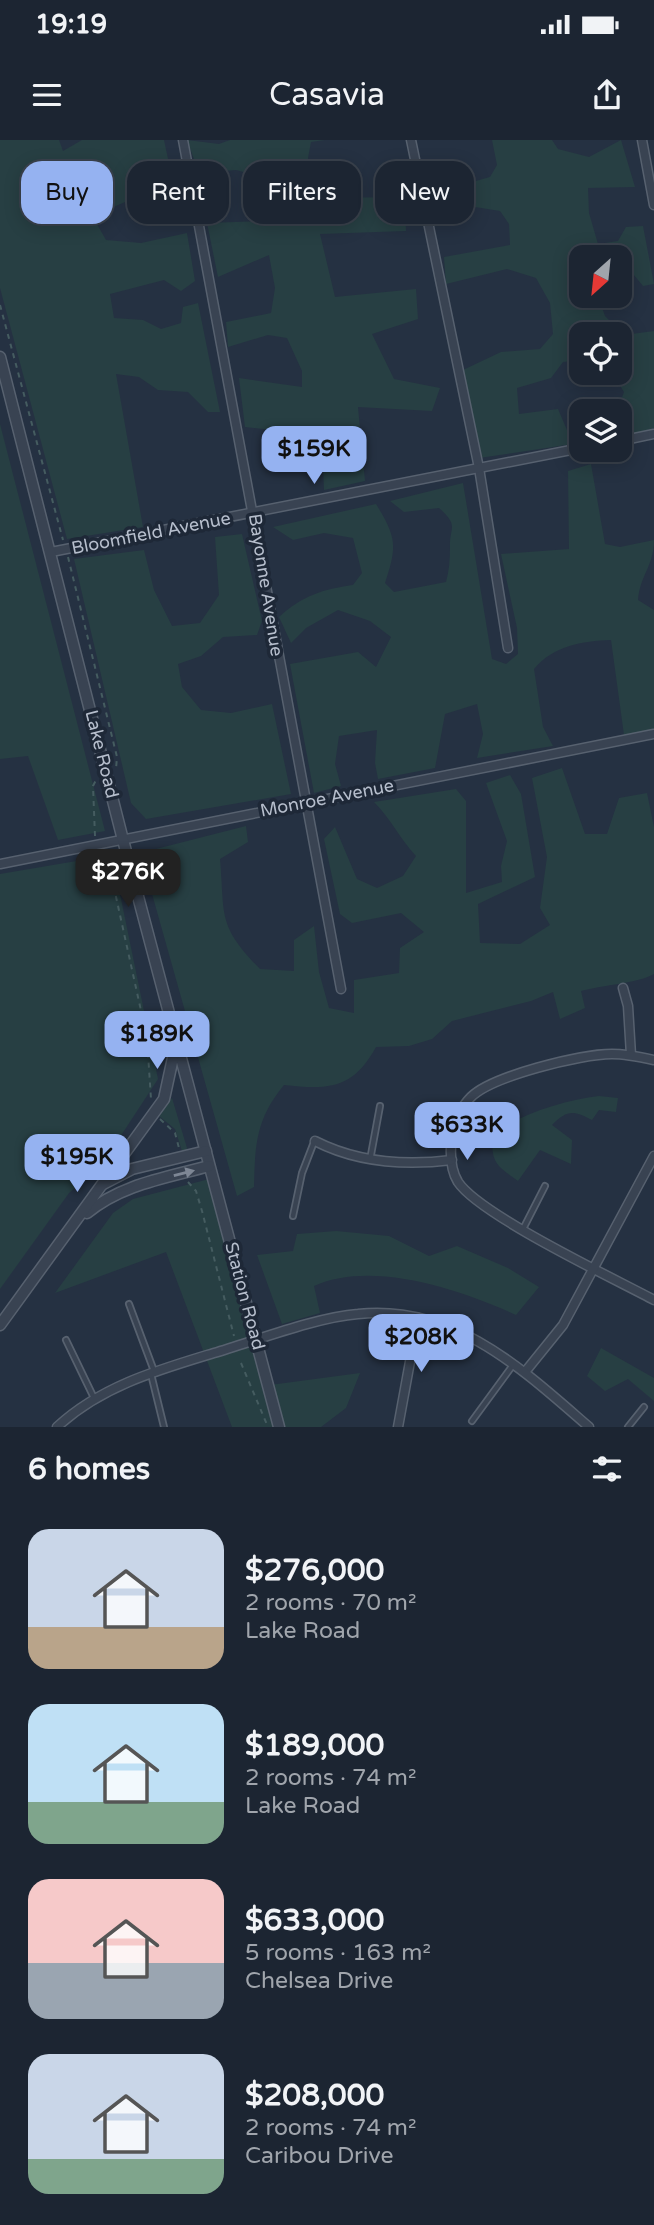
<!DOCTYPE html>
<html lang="en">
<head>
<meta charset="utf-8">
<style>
  :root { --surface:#1c2532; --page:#252d3a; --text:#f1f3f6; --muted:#a0a5ac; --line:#3a424d; --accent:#95b2f1 }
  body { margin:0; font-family:"Varela Round",sans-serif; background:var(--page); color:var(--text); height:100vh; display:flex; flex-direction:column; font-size:26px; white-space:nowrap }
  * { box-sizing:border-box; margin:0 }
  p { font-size:23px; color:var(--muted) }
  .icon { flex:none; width:38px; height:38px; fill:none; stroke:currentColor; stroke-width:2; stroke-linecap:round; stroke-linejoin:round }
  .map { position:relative; height:1287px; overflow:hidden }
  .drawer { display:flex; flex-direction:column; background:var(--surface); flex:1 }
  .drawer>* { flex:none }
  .guide { position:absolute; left:21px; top:21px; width:612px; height:63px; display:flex; gap:14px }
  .needle { width:46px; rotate:207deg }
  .fabs { position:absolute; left:569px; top:105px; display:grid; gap:14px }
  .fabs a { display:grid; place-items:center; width:63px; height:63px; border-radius:14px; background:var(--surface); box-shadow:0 4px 18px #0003,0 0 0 2px var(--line); font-size:35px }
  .price { position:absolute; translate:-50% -60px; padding:0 16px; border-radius:14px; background:var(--accent); color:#111; font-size:23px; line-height:46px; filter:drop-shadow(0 2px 4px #0008) }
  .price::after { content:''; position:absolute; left:50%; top:42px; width:21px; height:16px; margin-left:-10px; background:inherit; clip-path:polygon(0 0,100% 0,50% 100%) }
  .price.current { background:#222; color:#fff }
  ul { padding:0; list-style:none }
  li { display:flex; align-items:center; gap:21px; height:175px; padding:0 28px }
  li span { display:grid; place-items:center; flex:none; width:196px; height:140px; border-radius:21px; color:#555 }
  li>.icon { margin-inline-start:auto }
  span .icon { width:84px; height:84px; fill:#fffc; stroke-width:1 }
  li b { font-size:30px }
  h2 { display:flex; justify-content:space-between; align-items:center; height:84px; padding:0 28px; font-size:30px }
  .pill { padding:0 24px; border-radius:21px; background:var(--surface); box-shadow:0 4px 18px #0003,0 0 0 2px var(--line); font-size:24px; line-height:63px }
  .pill.current { background:var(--accent); color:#111 }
  .status { display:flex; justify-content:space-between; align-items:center; height:49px; padding:0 35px; background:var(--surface); direction:ltr }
  .status svg { height:19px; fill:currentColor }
  header { display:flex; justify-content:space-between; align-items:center; height:91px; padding:0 28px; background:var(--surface); font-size:32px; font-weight:600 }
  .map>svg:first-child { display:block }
  .green { fill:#273f43 }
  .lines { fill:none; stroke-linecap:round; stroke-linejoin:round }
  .service-casing { stroke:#57616f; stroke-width:8 }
  .minor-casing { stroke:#57616f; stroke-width:11 }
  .tertiary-casing { stroke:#57616f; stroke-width:13 }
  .path { stroke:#455c60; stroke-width:2; stroke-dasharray:5 5; stroke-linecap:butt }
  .service { stroke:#394352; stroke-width:4.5 }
  .minor { stroke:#394352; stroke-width:8 }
  .tertiary { stroke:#394352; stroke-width:10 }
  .oneway { fill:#7e8795 }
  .labels { text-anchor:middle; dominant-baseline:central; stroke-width:7; stroke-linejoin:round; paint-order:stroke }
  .street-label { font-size:18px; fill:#b6becc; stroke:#1e2837 }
</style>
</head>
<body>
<div class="status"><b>19:19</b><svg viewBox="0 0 49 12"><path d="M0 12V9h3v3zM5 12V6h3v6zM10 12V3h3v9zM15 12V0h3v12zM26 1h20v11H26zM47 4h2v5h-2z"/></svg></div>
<header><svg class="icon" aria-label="menu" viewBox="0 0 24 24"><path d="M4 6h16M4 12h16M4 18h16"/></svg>Casavia<svg class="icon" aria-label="share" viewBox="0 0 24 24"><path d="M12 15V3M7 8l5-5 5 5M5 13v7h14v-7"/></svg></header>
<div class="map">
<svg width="654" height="1287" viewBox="0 0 654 1287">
  <rect width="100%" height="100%" fill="#253142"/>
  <g class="green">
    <polygon points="0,0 59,0 63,11 82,0 164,0 179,70 164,69 148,52 102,72 94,79 106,100 141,103 187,93 195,141 181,151 164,140 110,154 114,178 143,180 161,189 181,183 183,167 198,163 220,272 208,272 188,252 158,250 139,237 116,234 143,387 67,399 0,148"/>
    <polygon points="187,0 219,4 230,0 325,0 311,2 308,18 317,58 405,57 406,91 320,94 335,157 416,149 418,179 372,194 394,239 440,248 432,271 358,267 365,341 324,350 322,305 283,291 245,287 239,238 302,247 302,231 287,198 268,195 228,207 226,182 271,173 275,148 269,115 218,137 207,83 264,81 269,64 259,36 236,30 199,33"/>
    <polygon points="492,0 552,0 558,9 589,17 621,0 635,47 588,48 589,73 598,104 618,101 626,87 643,86 654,144 643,146 629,129 620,131 620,117 581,117 581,156 598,156 605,176 624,195 654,191 654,288 625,297 618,268 624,252 614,236 609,233 620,233 620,194 581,194 581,220 563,222 551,238 517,248 519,274 558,269 573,304 479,318 463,230 501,212 540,209 553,194 550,163 536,138 507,129 446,144 444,117 510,105 509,84 500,71 475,67 445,75 431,49 462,45 490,37 497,25"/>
    <polygon points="0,284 105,691 58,700 28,616 0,619"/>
    <path d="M591 324 605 404 620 407 654 400C654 426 640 435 638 460L654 470V589L624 595 611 500C582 501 553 506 534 529L543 587 553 606 477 618 483 594 477 564 445 574 435 628 378 639 375 623 377 590 339 596 335 624 341 646 314 653 290 524 358 512 376 527 391 497 370 481 338 470 306 488 291 503 279 477C302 456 323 449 353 445L362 433 353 398 324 393 293 400 273 387 376 364C397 398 397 406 385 443L394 452 446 442C449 431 450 420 450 408 449 386 460 387 439 368L404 372 390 361 463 343 492 519 506 524 518 514 517 488 501 414 569 409 568 331Z"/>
    <polygon points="242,394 262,481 257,495 223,497 201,516 178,524 182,547 201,570 231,573 272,564 291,654 146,679 131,663 74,419 144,410 154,450 172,486 200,483 219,455 215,397"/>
    <path d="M562 628 585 694H607L619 658 647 653 654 687V834C639 843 603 845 581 851L585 868 560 879 553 852 531 861 452 881 432 899 409 906 376 907C353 949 329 950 284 945 256 979 255 1004 254 1047L237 1056 145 729 148 711 246 686 248 702 220 719C225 776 217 785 260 829L294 831V800L314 786 319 832 329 868 354 873V840L399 833 400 808 424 792 401 773 352 783 340 774 324 699 335 687 357 739 377 748 403 736 416 716C400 699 391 679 374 662L456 649 466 661V753L502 742 501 726 507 701 486 643 510 635 521 654 535 737 478 764 480 803 520 804 550 785 540 768 547 717 532 638Z"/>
    <polygon points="112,715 158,939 103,1023 69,1053 0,1149 0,734"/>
    <path d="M599 956 618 958 616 972 599 970 592 980C573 970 567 970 552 985L572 1000 571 1024 540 1010 518 1041C497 1026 490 1022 493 995 519 974 565 960 599 956Z"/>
    <polygon points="172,958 187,1008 186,1011 182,1011 175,989 159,976"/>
    <polygon points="213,1038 270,1245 360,1233 346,1268 321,1287 232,1287 166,1112 55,1153 113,1073 133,1059"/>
    <path d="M336 1091 389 1096 429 1116 457 1106 508 1128 539 1147 516 1175C459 1149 372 1120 314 1146L320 1173 282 1184 257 1115 293 1111 297 1094Z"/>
    <polygon points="601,1208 654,1238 654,1261 628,1239 605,1251 587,1236"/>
  </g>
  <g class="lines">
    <defs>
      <g id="service">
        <polyline points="370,1020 380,966"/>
        <polyline points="293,1076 302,1033 314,1002"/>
        <polyline points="523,1089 545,1046"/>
        <polyline points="129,1164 154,1231"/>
        <polyline points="66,1200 94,1258"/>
        <polyline points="151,1234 164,1287"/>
        <polyline points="472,1281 513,1225"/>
        <polyline points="628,1287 644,1267"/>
      </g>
      <g id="minor">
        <polyline points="183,0 341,849"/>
        <polyline points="411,0 479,328 508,508"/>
        <polyline points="642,0 654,65"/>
        <polyline points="620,301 654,294"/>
        <polyline points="51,412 581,308"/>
        <polyline points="0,724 654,594"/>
        <polyline points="623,848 628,866 631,915"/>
        <path d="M654 920C640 917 626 914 612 914 581 914 492 936 471 957 461 967 454 982 452 995 450 1010 450 1029 458 1042 480 1075 613 1138 654 1160"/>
        <path d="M315 1001C358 1023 404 1026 452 1020"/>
        <polyline points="525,1232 563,1185 654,1016"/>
        <path d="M57 1287C101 1246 158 1230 214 1213 255 1201 317 1177 358 1174 454 1164 522 1229 589 1287"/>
        <polyline points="398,1287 418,1178"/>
      </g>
      <g id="tertiary">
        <polyline points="0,217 123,700 279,1287"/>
        <polyline points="103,1044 132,1029 206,1011"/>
        <path d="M87 1073C122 1044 166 1038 209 1026"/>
        <polyline points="0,1185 164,959 176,904"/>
      </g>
    </defs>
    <use href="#service" class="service-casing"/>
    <use href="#minor" class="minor-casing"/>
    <use href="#tertiary" class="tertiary-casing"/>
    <g class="path">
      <polyline points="0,165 63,400"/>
      <polyline points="68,417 117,617 116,629"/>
      <polyline points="95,696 93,646 96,640"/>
      <polyline points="96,714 102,728 107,728 111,734 147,898 151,959"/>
      <polyline points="160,979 175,993 179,1008"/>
      <polyline points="188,1042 196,1051 202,1071 234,1196"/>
      <polyline points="241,1223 268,1287"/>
    </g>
    <use href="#service" class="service"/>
    <use href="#minor" class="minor"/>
    <use href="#tertiary" class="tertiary"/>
  </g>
  <defs><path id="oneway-solid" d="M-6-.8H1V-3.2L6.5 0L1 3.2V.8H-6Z" transform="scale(1.75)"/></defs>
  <use class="oneway" href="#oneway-solid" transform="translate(184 1033) rotate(-14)"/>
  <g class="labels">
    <g class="street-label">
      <text transform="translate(151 393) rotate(-11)">Bloomfield Avenue</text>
      <text transform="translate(266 445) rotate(81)">Bayonne Avenue</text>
      <text transform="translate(102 614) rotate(76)">Lake Road</text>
      <text transform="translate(327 658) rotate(-11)">Monroe Avenue</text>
      <text transform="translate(245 1156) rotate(75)">Station Road</text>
    </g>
  </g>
</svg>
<div class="fabs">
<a><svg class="needle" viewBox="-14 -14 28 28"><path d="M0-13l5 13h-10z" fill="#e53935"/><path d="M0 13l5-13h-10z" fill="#a0a5ac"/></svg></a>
<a><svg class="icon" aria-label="locate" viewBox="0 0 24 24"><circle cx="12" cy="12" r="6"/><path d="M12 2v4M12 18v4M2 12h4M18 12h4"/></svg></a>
<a><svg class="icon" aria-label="layers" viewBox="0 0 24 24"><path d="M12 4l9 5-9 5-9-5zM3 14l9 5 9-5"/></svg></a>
</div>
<b class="price" style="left:314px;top:346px">$159K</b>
<b class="price current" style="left:128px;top:769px">$276K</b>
<b class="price" style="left:157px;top:931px">$189K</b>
<b class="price" style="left:467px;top:1022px">$633K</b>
<b class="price" style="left:77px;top:1054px">$195K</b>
<b class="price" style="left:421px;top:1234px">$208K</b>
<div class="guide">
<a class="pill current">Buy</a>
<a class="pill">Rent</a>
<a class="pill">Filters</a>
<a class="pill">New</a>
</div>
</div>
<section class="drawer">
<h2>6 homes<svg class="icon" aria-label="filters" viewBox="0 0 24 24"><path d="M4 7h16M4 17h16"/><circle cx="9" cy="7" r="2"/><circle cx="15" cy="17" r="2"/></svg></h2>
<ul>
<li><span style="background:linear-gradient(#c9d6e8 70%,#b9a48a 0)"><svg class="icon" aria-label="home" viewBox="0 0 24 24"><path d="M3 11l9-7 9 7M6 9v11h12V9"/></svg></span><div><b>$276,000</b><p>2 rooms · 70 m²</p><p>Lake Road</p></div></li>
<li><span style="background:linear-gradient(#bfe0f5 70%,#7fa58c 0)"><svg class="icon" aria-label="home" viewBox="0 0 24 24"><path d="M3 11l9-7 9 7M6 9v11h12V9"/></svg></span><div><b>$189,000</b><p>2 rooms · 74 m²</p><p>Lake Road</p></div></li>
<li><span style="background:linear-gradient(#f6c9c9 60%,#9aa5b1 0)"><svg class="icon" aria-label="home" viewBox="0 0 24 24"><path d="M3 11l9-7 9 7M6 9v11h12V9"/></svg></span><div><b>$633,000</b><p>5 rooms · 163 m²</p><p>Chelsea Drive</p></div></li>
<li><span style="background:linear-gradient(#c9d6e8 75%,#7fa58c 0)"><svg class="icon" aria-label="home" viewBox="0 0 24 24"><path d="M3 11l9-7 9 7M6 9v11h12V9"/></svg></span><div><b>$208,000</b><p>2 rooms · 74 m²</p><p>Caribou Drive</p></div></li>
</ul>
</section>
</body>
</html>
